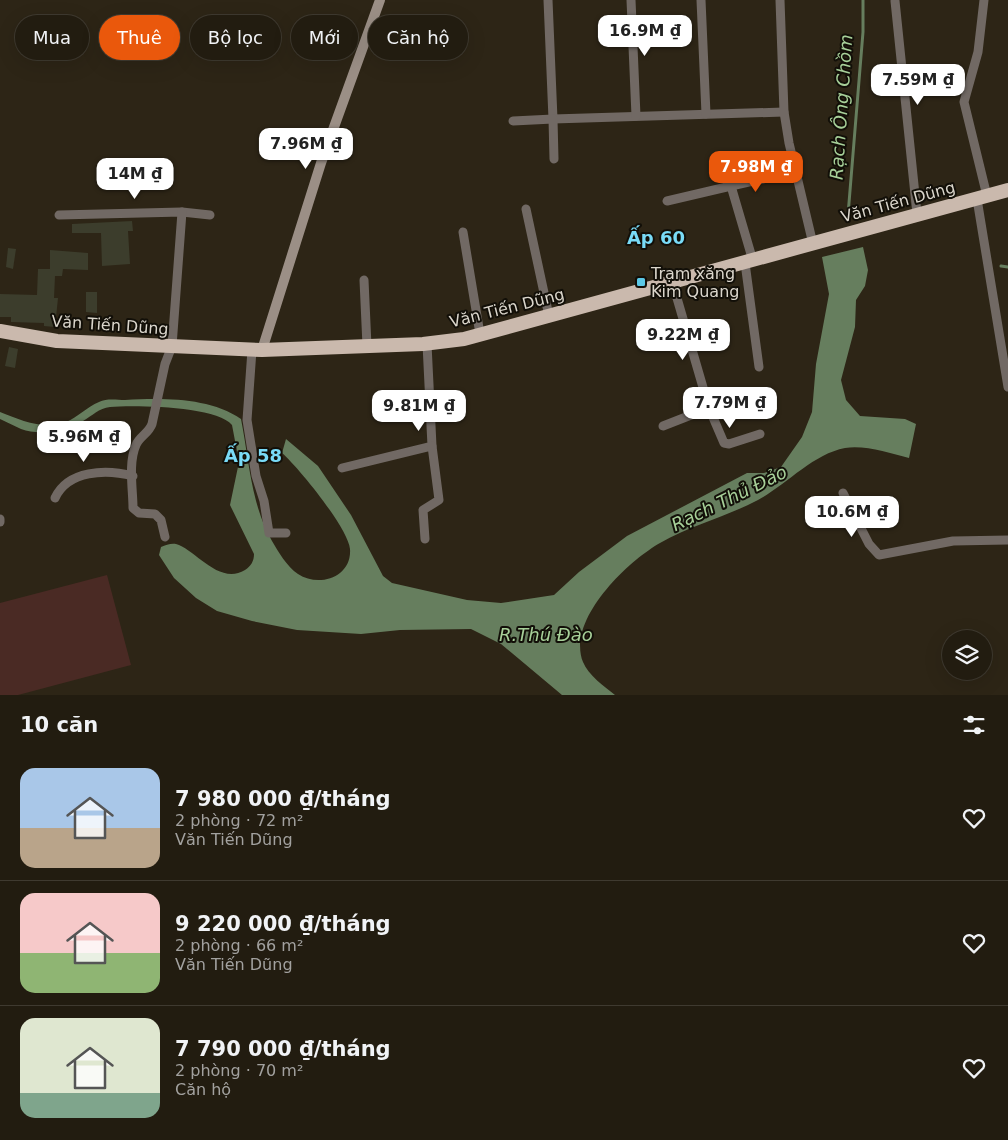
<!DOCTYPE html>
<html lang="vi">
<head>
<meta charset="utf-8">
<style>
  :root { --surface:#221c10; --page:#2e291e; --text:#f1f3f6; --muted:#a2a19f; --line:#3f3a30; --accent:#ea580c }
  body { margin:0; font-family:"DejaVu Sans",sans-serif; background:var(--page); color:var(--text); height:100vh; display:flex; flex-direction:column; font-size:19px; white-space:nowrap }
  * { box-sizing:border-box; margin:0 }
  p { font-size:16px; color:var(--muted) }
  .icon { flex:none; width:28px; height:28px; fill:none; stroke:currentColor; stroke-width:2; stroke-linecap:round; stroke-linejoin:round }
  .map { position:relative; height:695px; overflow:hidden }
  .drawer { display:flex; flex-direction:column; background:var(--surface); flex:1 }
  .drawer>* { flex:none }
  .top-card { position:absolute; left:15px; top:15px; width:500px; height:45px; display:flex; gap:10px }
  .fabs { position:absolute; left:942px; top:630px; display:grid; gap:10px }
  .fabs a { display:grid; place-items:center; width:50px; height:50px; border-radius:50%; background:var(--surface); box-shadow:0 5px 20px #0002,0 0 0 1px var(--line); font-size:25px }
  .price { position:absolute; translate:-50% -42px; padding:0 11px; border-radius:10px; background:#fff; color:#222; font-size:16px; line-height:32px; filter:drop-shadow(0 1px 2px #0008) }
  .price::after { content:''; position:absolute; left:50%; top:30px; width:15px; height:11px; margin-left:-8px; background:inherit; clip-path:polygon(0 0,100% 0,50% 100%) }
  .price.current { background:var(--accent); color:#fff }
  ul { padding:0; list-style:none }
  li { display:flex; align-items:center; gap:15px; height:125px; padding:0 20px }
  li+li { border-top:1px solid var(--line) }
  li span { display:grid; place-items:center; flex:none; width:140px; height:100px; border-radius:15px; color:#555 }
  li>.icon { margin-inline-start:auto }
  span .icon { width:60px; height:60px; fill:#fffc; stroke-width:1 }
  li b { font-size:21px }
  h2 { display:flex; justify-content:space-between; align-items:center; height:60px; padding:0 20px; font-size:21px }
  .tag { padding:0 18px; border-radius:22px; background:var(--surface); box-shadow:0 5px 20px #0002,0 0 0 1px var(--line); font-size:18px; line-height:45px }
  .tag.current { background:var(--accent); color:#fff }
  .map>svg:first-child { display:block }
  .green { fill:#4a2a24 }
  .water { fill:#667e5e }
  .lines { fill:none; stroke-linecap:round; stroke-linejoin:round }
  .stream { stroke:#667e5e; stroke-width:3 }
  .building { fill:#3c3d2c }
  .minor { stroke:#716964; stroke-width:9 }
  .secondary { stroke:#9b8f86; stroke-width:10 }
  .trunk { stroke:#cab9ad; stroke-width:14 }
  .poi-dot { fill:#5bc8e6; stroke:#120f08; stroke-width:2 }
  .labels { text-anchor:middle; dominant-baseline:central; stroke-width:4; stroke-linejoin:round; paint-order:stroke }
  .street-label { font-size:16px; fill:#dbd6cc; stroke:#120f08 }
  .poi-label { font-size:16px; fill:#dbd6cc; stroke:#120f08; text-anchor:start }
  .water-label { font-size:18px; font-style:italic; fill:#a7d099; stroke:#120f08 }
  .neighbourhood-label { font-size:18px; font-weight:bold; fill:#79dbf7; stroke:#120f08 }
</style>
</head>
<body>
<div class="map">
<svg width="1008" height="695" viewBox="0 0 1008 695">
  <rect width="100%" height="100%" fill="#2d2516"/>
  <polygon class="green" points="107,575 131,665 18,695 0,695 0,603"/>
  <path class="water" d="M863 247 868 270 865 286 856 300 855 327 841 380 846 400 860 416 905 419 916 424 909 458C889 453 866 445 845 448 813 454 786 485 758 500 726 517 691 525 660 543 628 561 566 620 583 662 588 675 605 687 615 695H562L501 644 471 629 400 630 361 634 297 630 252 621 217 611 196 598 174 578 159 555 161 547C166 545 171 543 176 544 195 549 219 586 245 570 251 566 254 561 254 554L230 505 239 462 232 425C217 406 134 405 110 407 99 408 92 416 83 421 66 431 40 436 21 429 14 426 7 422 0 419V412C20 420 46 431 66 422 78 417 87 407 99 402 107 398 117 400 125 400 162 398 209 397 241 419 249 459 251 505 272 541 278 551 287 567 298 574 319 588 352 577 350 549 348 528 299 468 282 453L286 439 318 466 351 515 383 576 392 583 467 600 501 603 554 595 579 572 627 536 747 473H764L781 467 802 437 812 412 816 364 829 294 822 257Z"/>
  <g class="lines">
    <g class="stream">
      <polyline points="848,215 863,32 863,0"/>
      <polyline points="1001,266 1008,267"/>
    </g>
  </g>
  <g class="building">
    <polygon points="132,221 133,231 128,231 130,264 102,266 101,233 72,233 72,224"/>
    <polygon points="8,248 16,249 13,269 6,267"/>
    <polygon points="50,250 88,253 88,270 63,269 62,276 55,276 54,298 58,298 55,327 44,326 44,323 11,322 11,317 0,317 0,294 37,295 38,269 50,269"/>
    <polygon points="86,292 97,292 97,313 86,312"/>
    <polygon points="9,347 18,349 15,368 5,366"/>
  </g>
  <g class="lines">
    <g class="minor">
      <polyline points="548,0 553,119 784,112"/>
      <polyline points="631,0 636,116"/>
      <polyline points="701,0 706,114"/>
      <polyline points="780,0 784,112 789,143 813,244"/>
      <polyline points="984,0 978,52 964,102 987,196"/>
      <polyline points="895,1 917,214"/>
      <polyline points="513,121 553,119 554,159"/>
      <polyline points="731,186 776,176"/>
      <polyline points="977,199 1008,387"/>
      <polyline points="667,201 731,186 753,261"/>
      <polyline points="526,209 549,316"/>
      <polyline points="59,215 182,212 210,215"/>
      <polyline points="463,232 480,334"/>
      <polyline points="745,263 759,367"/>
      <polyline points="364,280 367,346"/>
      <polyline points="252,350 247,420 256,476 264,501 269,533 286,533"/>
      <polyline points="709,408 724,443 729,444 760,434"/>
      <polyline points="663,426 709,408 672,281"/>
      <polyline points="342,468 432,446 427,344"/>
      <polyline points="843,493 869,544 879,555 953,541 1008,540"/>
      <path d="M55 498C68 470 106 469 133 476"/>
      <polyline points="0,519 0,522"/>
      <path d="M165 537 161 520 155 514 139 513 133 508C133 490 128 463 136 445 139 437 149 433 152 424L165 364 172 346 182 212"/>
      <polyline points="425,539 423,510 439,500 432,446"/>
    </g>
    <polyline class="secondary" points="262,350 321,163 380,0"/>
    <polyline class="trunk" points="0,331 57,341 262,350 423,344 464,339 1008,190"/>
  </g>
  <rect class="poi-dot" x="636" y="277" width="10" height="10" rx="2.5"/>
  <g class="labels">
    <g class="street-label">
      <text transform="translate(898 202) rotate(-15)">Văn Tiến Dũng</text>
      <text transform="translate(507 308) rotate(-14)">Văn Tiến Dũng</text>
      <text transform="translate(110 325) rotate(4)">Văn Tiến Dũng</text>
    </g>
    <g class="poi-label">
      <text x="651" y="273">Trạm xăng<tspan x="651" dy="18">Kim Quang</tspan></text>
    </g>
    <g class="water-label">
      <text transform="translate(841 107) rotate(-86)">Rạch Ông Chồm</text>
      <text transform="translate(729 498) rotate(-26)">Rạch Thủ Đảo</text>
      <text x="546" y="634">R.Thú Đào</text>
    </g>
    <g class="neighbourhood-label">
      <text x="656" y="237">Ấp 60</text>
      <text x="253" y="455">Ấp 58</text>
    </g>
  </g>
</svg>
<div class="fabs">
<a><svg class="icon" aria-label="layers" viewBox="0 0 24 24"><path d="M12 4l9 5-9 5-9-5zM3 14l9 5 9-5"/></svg></a>
</div>
<b class="price" style="left:645px;top:57px">16.9M ₫</b>
<b class="price" style="left:918px;top:106px">7.59M ₫</b>
<b class="price" style="left:306px;top:170px">7.96M ₫</b>
<b class="price current" style="left:756px;top:193px">7.98M ₫</b>
<b class="price" style="left:135px;top:200px">14M ₫</b>
<b class="price" style="left:683px;top:361px">9.22M ₫</b>
<b class="price" style="left:730px;top:429px">7.79M ₫</b>
<b class="price" style="left:419px;top:432px">9.81M ₫</b>
<b class="price" style="left:84px;top:463px">5.96M ₫</b>
<b class="price" style="left:852px;top:538px">10.6M ₫</b>
<div class="top-card">
<a class="tag">Mua</a>
<a class="tag current">Thuê</a>
<a class="tag">Bộ lọc</a>
<a class="tag">Mới</a>
<a class="tag">Căn hộ</a>
</div>
</div>
<section class="drawer">
<h2>10 căn<svg class="icon" aria-label="filters" viewBox="0 0 24 24"><path d="M4 7h16M4 17h16"/><circle cx="9" cy="7" r="2"/><circle cx="15" cy="17" r="2"/></svg></h2>
<ul>
<li><span style="background:linear-gradient(#a9c7e8 60%,#b9a48a 0)"><svg class="icon" aria-label="home" viewBox="0 0 24 24"><path d="M3 11l9-7 9 7M6 9v11h12V9"/></svg></span><div><b>7 980 000 ₫/tháng</b><p>2 phòng · 72 m²</p><p>Văn Tiến Dũng</p></div><svg class="icon" aria-label="heart" viewBox="0 0 24 24"><path d="M12 20l-8-8c-3-5 5-10 8-4 3-6 11-1 8 4z"/></svg></li>
<li><span style="background:linear-gradient(#f6c9c9 60%,#8fb573 0)"><svg class="icon" aria-label="home" viewBox="0 0 24 24"><path d="M3 11l9-7 9 7M6 9v11h12V9"/></svg></span><div><b>9 220 000 ₫/tháng</b><p>2 phòng · 66 m²</p><p>Văn Tiến Dũng</p></div><svg class="icon" aria-label="heart" viewBox="0 0 24 24"><path d="M12 20l-8-8c-3-5 5-10 8-4 3-6 11-1 8 4z"/></svg></li>
<li><span style="background:linear-gradient(#dfe7d0 75%,#7fa58c 0)"><svg class="icon" aria-label="home" viewBox="0 0 24 24"><path d="M3 11l9-7 9 7M6 9v11h12V9"/></svg></span><div><b>7 790 000 ₫/tháng</b><p>2 phòng · 70 m²</p><p>Căn hộ</p></div><svg class="icon" aria-label="heart" viewBox="0 0 24 24"><path d="M12 20l-8-8c-3-5 5-10 8-4 3-6 11-1 8 4z"/></svg></li>
</ul>
</section>
</body>
</html>
